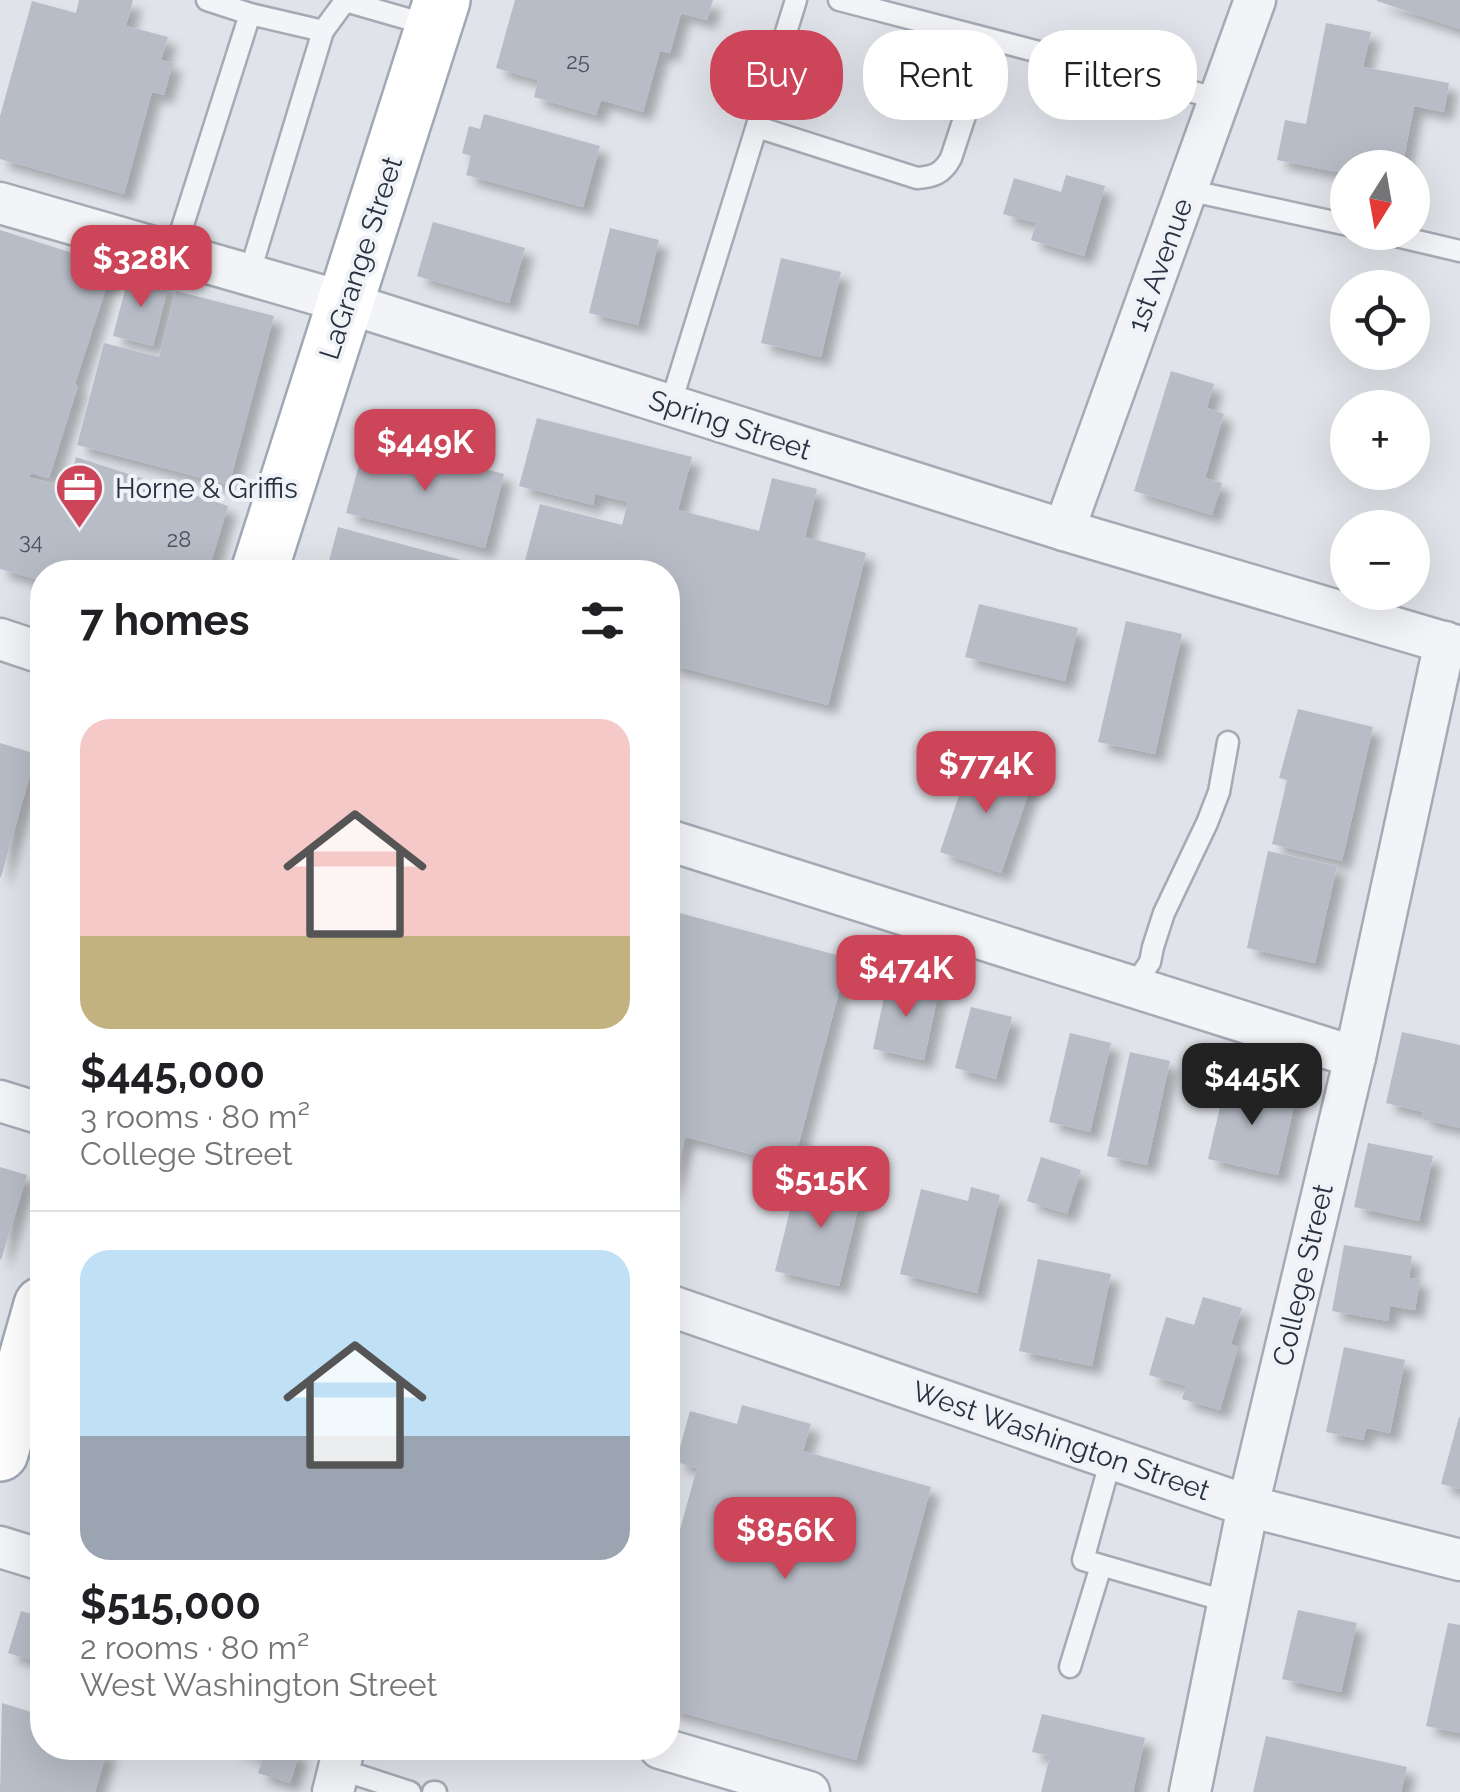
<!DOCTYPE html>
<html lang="en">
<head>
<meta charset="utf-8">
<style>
  :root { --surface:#fff; --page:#f2f2f2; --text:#202124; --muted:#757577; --line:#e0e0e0; --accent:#cd4559 }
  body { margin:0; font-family:Raleway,sans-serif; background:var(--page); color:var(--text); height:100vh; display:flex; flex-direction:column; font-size:38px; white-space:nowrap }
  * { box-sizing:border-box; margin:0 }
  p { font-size:32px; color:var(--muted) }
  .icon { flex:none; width:55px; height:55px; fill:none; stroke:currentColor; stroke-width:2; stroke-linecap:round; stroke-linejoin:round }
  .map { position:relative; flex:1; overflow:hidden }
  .side { position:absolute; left:30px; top:560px; width:650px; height:1200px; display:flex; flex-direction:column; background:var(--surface); border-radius:40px; box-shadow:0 10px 40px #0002 }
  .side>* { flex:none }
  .top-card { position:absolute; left:710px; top:30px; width:600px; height:90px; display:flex; gap:20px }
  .needle { width:65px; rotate:191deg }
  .tools { position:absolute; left:1330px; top:150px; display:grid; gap:20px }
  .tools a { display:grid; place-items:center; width:100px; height:100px; border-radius:50%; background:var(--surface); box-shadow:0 10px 40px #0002; font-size:50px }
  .price { position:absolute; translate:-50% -85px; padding:0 22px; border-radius:20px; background:var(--accent); color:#fff; font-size:32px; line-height:65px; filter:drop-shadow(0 2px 5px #0008) }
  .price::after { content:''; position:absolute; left:50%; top:60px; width:30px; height:22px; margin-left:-15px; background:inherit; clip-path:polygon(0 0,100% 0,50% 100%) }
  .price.active { background:#222; color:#fff }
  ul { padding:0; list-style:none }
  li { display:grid; align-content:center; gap:20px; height:530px; padding:0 50px }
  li+li { border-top:2px solid var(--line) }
  li span { display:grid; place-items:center; height:310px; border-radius:30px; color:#555 }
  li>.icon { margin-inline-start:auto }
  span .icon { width:180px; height:180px; fill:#fffc; stroke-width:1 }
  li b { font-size:42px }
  h2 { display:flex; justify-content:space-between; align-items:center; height:120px; padding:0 50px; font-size:42px }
  .tag { padding:0 35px; border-radius:40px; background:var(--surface); box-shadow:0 10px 40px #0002; font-size:35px; line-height:90px }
  .tag.active { background:var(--accent); color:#fff }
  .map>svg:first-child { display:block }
  .building { fill:#b7bcc6; filter:url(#shadow) }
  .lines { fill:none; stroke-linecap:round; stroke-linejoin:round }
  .lane-casing { stroke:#a5aab3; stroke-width:25 }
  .street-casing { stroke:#a5aab3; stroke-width:45 }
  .primary-casing { stroke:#9fa8b4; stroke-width:60 }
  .lane { stroke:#f2f4f7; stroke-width:20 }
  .street { stroke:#f2f4f7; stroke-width:40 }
  .primary { stroke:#fff; stroke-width:55 }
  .labels { text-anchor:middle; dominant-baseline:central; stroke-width:8; stroke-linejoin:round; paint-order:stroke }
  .number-label { font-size:22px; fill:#4c5462 }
  .street-label { font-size:28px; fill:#283140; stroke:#eff2f6 }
  .poi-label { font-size:28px; fill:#283140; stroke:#eff2f6; text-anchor:start }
</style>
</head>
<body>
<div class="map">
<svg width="1460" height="1792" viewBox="0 0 1460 1792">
  <defs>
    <filter id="shadow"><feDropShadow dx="9" dy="9" stdDeviation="5" flood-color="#0004"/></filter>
  </defs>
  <rect width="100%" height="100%" fill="#e0e3e9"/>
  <g class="building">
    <polygon points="79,0 133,0 126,26 168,37 161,60 173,63 164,95 152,92 124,194 0,159 0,116 32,1 76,13"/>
    <polygon points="515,0 713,0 707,20 681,13 670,53 660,51 643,112 601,100 596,115 534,97 538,80 496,68"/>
    <polygon points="1377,0 1460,0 1460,29 1377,1"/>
    <polygon points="1326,23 1371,32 1363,67 1449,83 1444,112 1414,106 1402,168 1348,168 1348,174 1277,160 1285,120 1306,124"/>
    <polygon points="484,114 600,146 583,207 466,175 471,156 462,153 469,126 480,129"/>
    <polygon points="1066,175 1105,186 1084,256 1031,240 1036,223 1003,214 1014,178 1061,192"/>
    <polygon points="433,222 525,248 509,303 417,276"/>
    <polygon points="610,228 659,240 638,325 589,313"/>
    <polygon points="0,230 113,266 75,384 78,386 49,478 31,473 29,477 67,488 76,457 228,506 208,572 42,572 42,581 0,569"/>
    <polygon points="781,258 841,272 821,357 761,343"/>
    <polygon points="129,274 169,284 153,346 113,336"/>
    <polygon points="176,291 274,316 229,485 77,445 104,343 159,357"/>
    <polygon points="1171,371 1214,384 1207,408 1224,414 1205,478 1222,483 1212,515 1134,491"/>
    <polygon points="537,418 692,457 678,510 759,531 772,478 817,489 805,537 866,553 828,705 668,664 668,572 522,572 540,504 622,525 628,502 595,494 593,505 519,486"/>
    <polygon points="366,439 504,474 485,548 346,513"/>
    <polygon points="338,527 468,562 465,572 326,572"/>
    <polygon points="979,604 1078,628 1065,681 965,657"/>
    <polygon points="1126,621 1182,634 1155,754 1098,742"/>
    <polygon points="1298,709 1373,727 1342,861 1272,844 1287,780 1279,778"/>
    <polygon points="0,743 36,754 1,877 0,877"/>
    <polygon points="971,759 1033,780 1001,873 940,852"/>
    <polygon points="1268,851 1337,866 1315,963 1247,948"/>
    <polygon points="668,910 848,958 793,1165 685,1137 669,1199"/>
    <polygon points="888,979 939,990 924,1060 873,1049"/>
    <polygon points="971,1007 1012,1017 996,1079 955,1068"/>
    <polygon points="1402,1032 1460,1045 1460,1128 1422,1119 1423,1112 1386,1103"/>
    <polygon points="1070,1033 1111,1043 1090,1132 1049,1122"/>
    <polygon points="1130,1052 1170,1061 1147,1165 1107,1156"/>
    <polygon points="1226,1081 1296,1097 1278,1175 1208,1159"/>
    <polygon points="1368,1143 1433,1156 1419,1221 1354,1207"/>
    <polygon points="1041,1157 1081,1170 1067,1214 1027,1201"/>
    <polygon points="0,1167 27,1175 1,1260 0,1259"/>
    <polygon points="842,1170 866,1176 839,1286 775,1271 796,1186 836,1195"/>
    <polygon points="971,1187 1000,1195 977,1293 900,1274 921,1189 968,1201"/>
    <polygon points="1344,1245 1412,1256 1409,1278 1420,1279 1415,1310 1390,1306 1388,1321 1332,1311"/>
    <polygon points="1038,1259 1111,1274 1092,1366 1019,1351"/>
    <polygon points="1203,1297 1242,1308 1231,1344 1238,1347 1220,1410 1182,1399 1186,1386 1149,1375 1166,1317 1194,1325"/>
    <polygon points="1344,1347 1405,1360 1390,1433 1366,1428 1363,1440 1326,1432"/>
    <polygon points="742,1405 811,1424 803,1451 931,1487 856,1760 668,1709 668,1569 669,1569 697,1468 676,1462 690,1411 737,1424"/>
    <polygon points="1459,1417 1460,1418 1460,1489 1441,1484"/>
    <polygon points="1298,1610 1357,1623 1341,1692 1282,1679"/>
    <polygon points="21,1611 42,1617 42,1663 8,1653"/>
    <polygon points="1448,1623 1460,1625 1460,1733 1426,1726"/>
    <polygon points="42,1676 42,1748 108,1748 95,1792 0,1792 2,1703 31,1712"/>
    <polygon points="1042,1714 1145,1738 1133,1792 1041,1792 1050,1756 1032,1752"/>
    <polygon points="1266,1736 1407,1767 1401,1792 1253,1792"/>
    <polygon points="230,1748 296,1748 295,1752 299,1754 290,1783 258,1773 263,1758"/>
  </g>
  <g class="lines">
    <defs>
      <g id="lane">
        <polyline points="207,0 250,14 323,31"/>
        <polyline points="839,0 1220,99"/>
        <path d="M757 127 917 178C934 177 943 173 951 158L990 40"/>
        <polyline points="1187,190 1348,225"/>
        <polyline points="1379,232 1460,251"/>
        <polyline points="174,253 250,14"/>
        <polyline points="249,275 323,31 345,1 432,26"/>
        <polyline points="670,406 796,0"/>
        <polyline points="1133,987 1150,962 1153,947 1164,913 1207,823 1219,792 1228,742"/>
        <polyline points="1111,1459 1083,1560 1229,1602"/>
        <polyline points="1070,1667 1101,1566"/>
        <polyline points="339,1769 410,1792"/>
        <polyline points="433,1792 436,1792"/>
      </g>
      <g id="street">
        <polyline points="0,203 347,303 1064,530 1460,647"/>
        <polyline points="1064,530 1255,0"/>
        <polyline points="0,639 42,653"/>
        <polyline points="668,840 1355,1057"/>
        <polyline points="0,1101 42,1114"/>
        <polyline points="668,1305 1248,1506 1460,1560"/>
        <polyline points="0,1547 42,1560"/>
        <polyline points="660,1748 809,1792"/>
        <polyline points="333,1792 344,1748"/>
        <polyline points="1190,1792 1248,1506 1355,1057 1445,642"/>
      </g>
      <g id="primary">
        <polyline points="259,572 442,0"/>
        <polyline points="0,1453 42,1305"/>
      </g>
    </defs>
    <use href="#lane" class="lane-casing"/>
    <use href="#street" class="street-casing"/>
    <use href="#primary" class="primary-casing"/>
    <use href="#lane" class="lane"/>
    <use href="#street" class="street"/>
    <use href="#primary" class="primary"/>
  </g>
  <defs>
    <symbol id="office-pin" viewBox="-11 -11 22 30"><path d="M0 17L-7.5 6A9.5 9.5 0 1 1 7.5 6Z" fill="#cd4559" stroke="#eff2f6"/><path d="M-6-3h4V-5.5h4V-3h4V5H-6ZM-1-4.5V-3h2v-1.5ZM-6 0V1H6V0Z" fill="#fff"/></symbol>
  </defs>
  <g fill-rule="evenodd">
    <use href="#office-pin" x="52" y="460" width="55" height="75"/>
  </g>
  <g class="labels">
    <g class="number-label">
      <text x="578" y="61">25</text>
      <text x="179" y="539">28</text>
      <text x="31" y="541">34</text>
    </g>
    <g class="street-label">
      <text transform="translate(361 258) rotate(-72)">LaGrange Street</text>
      <text transform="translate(1160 265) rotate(-70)">1st Avenue</text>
      <text transform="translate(730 425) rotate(18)">Spring Street</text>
      <text transform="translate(1303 1275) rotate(-77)">College Street</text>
      <text transform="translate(1061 1441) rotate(19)">West Washington Street</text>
    </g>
    <g class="poi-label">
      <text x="115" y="488">Horne &amp; Griffis</text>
    </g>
  </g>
</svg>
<div class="tools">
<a><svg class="needle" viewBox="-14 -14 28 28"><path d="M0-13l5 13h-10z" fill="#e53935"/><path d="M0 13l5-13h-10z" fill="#757577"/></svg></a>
<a><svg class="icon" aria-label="locate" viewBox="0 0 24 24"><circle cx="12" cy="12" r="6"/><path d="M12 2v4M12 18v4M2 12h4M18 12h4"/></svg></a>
<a>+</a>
<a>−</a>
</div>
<b class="price" style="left:141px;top:310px">$328K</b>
<b class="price" style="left:425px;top:494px">$449K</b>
<b class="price" style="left:986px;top:816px">$774K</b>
<b class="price" style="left:906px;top:1020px">$474K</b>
<b class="price active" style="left:1252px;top:1128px">$445K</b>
<b class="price" style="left:821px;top:1231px">$515K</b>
<b class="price" style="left:785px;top:1582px">$856K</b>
<div class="top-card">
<a class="tag active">Buy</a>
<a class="tag">Rent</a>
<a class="tag">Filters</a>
</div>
<section class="side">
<h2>7 homes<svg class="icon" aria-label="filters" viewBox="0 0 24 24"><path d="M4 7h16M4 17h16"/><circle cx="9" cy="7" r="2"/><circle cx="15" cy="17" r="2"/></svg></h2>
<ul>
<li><span style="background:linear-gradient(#f6c9c9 70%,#c2b280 0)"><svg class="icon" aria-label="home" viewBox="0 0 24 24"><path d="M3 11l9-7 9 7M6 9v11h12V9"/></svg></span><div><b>$445,000</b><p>3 rooms · 80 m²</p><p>College Street</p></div></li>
<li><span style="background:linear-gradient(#bfe0f5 60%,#9aa5b1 0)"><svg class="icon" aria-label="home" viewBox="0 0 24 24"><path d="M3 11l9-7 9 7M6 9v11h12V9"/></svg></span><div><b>$515,000</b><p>2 rooms · 80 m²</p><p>West Washington Street</p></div></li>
</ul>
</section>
</div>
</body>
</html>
